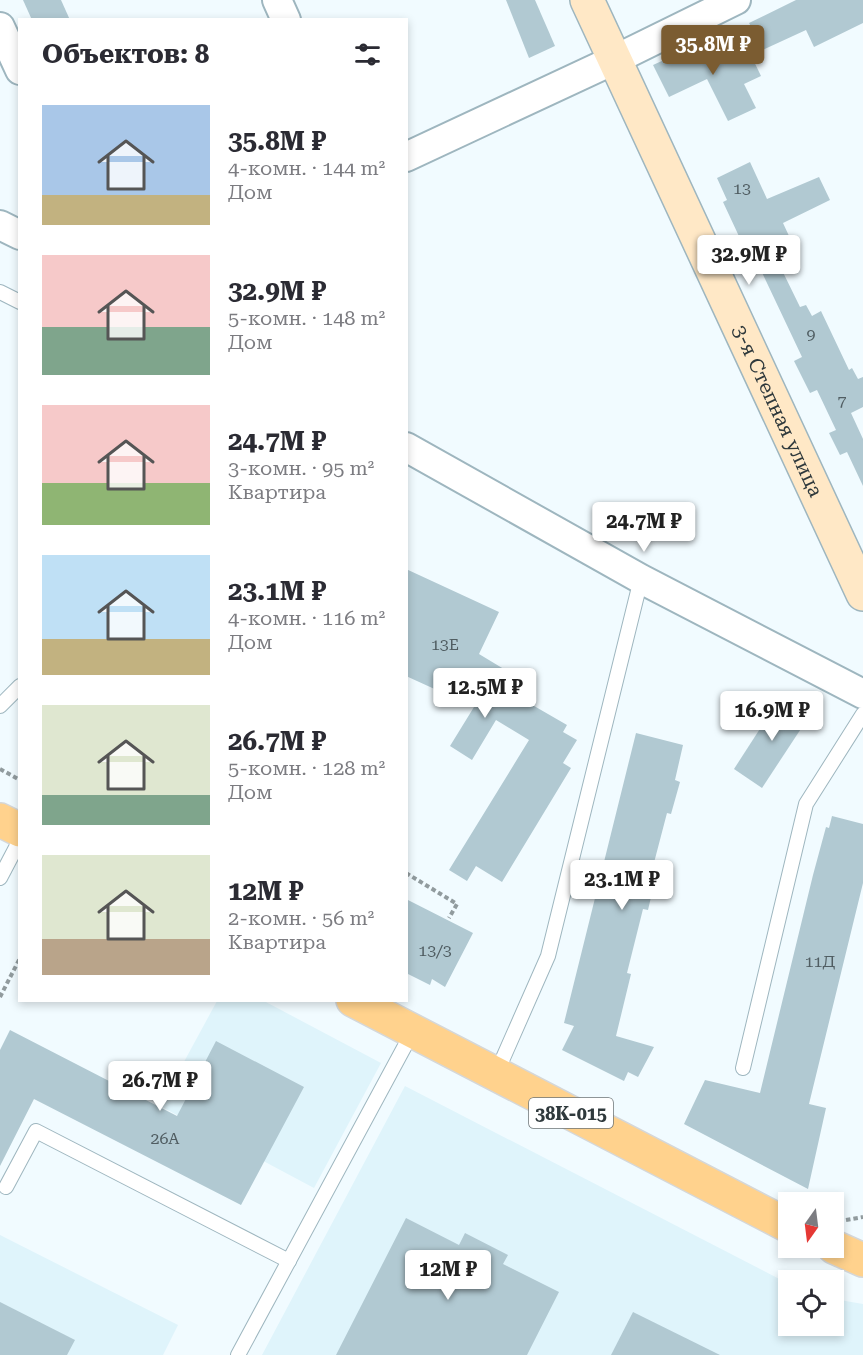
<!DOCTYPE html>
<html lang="ru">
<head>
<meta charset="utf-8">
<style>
  :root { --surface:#fff; --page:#f2f2f3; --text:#2b2b33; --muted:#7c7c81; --accent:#7b5c31 }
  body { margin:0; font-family:"Roboto Serif",serif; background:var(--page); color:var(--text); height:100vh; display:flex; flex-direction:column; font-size:22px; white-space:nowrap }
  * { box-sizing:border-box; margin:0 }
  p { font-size:20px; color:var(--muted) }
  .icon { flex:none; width:33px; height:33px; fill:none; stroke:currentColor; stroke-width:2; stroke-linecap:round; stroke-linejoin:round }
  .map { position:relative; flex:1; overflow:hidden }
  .panel { position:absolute; left:18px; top:18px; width:390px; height:984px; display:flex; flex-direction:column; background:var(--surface); border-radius:0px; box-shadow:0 3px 9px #0003 }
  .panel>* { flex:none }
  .needle { width:39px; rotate:194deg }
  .buttons { position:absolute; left:778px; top:1192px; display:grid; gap:12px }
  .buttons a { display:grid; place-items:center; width:66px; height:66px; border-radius:0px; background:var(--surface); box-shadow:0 3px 9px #0003; font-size:30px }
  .price { position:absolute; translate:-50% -51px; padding:0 14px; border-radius:6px; background:#fff; color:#222; font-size:20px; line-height:39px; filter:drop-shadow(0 2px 3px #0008) }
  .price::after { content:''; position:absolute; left:50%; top:36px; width:18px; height:14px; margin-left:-9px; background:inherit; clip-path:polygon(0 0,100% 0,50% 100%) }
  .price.selected { background:var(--accent); color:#fff }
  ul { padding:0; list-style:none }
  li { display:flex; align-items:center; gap:18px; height:150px; padding:0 24px }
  li span { display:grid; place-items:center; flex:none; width:168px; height:120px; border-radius:0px; color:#555 }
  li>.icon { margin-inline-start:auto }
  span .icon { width:72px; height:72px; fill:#fffc; stroke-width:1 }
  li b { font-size:26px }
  h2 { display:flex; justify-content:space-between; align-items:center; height:72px; padding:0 24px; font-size:26px }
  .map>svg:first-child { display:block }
  .built { fill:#dff4fb }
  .building { fill:#b1c9d2 }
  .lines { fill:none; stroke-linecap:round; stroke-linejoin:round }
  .lane-casing { stroke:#9eb6bf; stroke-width:16 }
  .street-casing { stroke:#9eb6bf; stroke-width:32 }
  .secondary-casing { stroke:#9eb6bf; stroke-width:36 }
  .primary-casing { stroke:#d5d7d8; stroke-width:36 }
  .path { stroke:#919b9e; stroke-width:4; stroke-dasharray:4.5 3; stroke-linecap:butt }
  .lane { stroke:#fff; stroke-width:14 }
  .street { stroke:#fff; stroke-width:28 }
  .secondary { stroke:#ffe8c6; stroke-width:33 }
  .primary { stroke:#ffd28d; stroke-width:33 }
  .labels { text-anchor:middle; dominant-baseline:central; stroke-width:4.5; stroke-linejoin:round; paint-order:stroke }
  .number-label { font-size:16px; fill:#505d62 }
  .shield { fill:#fff; stroke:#6d7476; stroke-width:1.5 }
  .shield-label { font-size:18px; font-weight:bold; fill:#2f393c }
  .street-label { font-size:20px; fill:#2f393c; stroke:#fff }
</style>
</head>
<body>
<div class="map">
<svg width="863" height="1355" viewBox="0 0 863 1355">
  <rect width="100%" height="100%" fill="#f1fbff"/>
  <g class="built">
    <polygon points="217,1001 264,1001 381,1063 314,1188 160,1106"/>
    <polygon points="405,1086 789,1284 789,1326 834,1326 834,1299 863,1304 863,1355 262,1355"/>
    <polygon points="0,1235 178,1325 163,1355 0,1355"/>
  </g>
  <g class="building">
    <polygon points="23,0 61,0 70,20 32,20"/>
    <polygon points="506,0 535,0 555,46 529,58"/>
    <polygon points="796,0 863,0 863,23 814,47 806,30 756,53 747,33 753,30 749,23"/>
    <polygon points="745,43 761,76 744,84 756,108 728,121 707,79 669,97 653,65 699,44 701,49 709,45 715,58"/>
    <polygon points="750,162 767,199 819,177 830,200 783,223 796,251 777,260 800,307 806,305 812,316 821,311 849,370 852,368 858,379 863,377 863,407 851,413 863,439 863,486 847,452 840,455 829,433 836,430 817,390 810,393 794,361 802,357 749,245 744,247 723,202 727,200 717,178"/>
    <polygon points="406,569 499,612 479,654 530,685 522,699 567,725 563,732 577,740 563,763 571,768 502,882 476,866 467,881 449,870 529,740 496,720 472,760 450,746 474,707 406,676"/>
    <polygon points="781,696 810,715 762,788 734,769"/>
    <polygon points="636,733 683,745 675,780 680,782 671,814 667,813 650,878 655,880 648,910 643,909 627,973 631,974 616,1036 654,1047 638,1077 628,1072 624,1081 562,1050 574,1026 564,1023"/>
    <polygon points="832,816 863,824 863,883 809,1104 826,1108 808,1189 684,1124 705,1080 760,1093 813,875 826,827 829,828"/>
    <polygon points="406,899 473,933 445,987 432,979 430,985 406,973"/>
    <polygon points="10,1030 177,1116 216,1041 304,1087 241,1205 34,1099 0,1166 0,1050"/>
    <polygon points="406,1218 459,1245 465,1233 508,1255 503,1264 559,1292 527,1355 336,1355"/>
    <polygon points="0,1302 75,1340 67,1355 0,1355"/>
    <polygon points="633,1312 720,1355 611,1355"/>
  </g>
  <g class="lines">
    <defs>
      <g id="lane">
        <polyline points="0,292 20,302"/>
        <polyline points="0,706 20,686"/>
        <polyline points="0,878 20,840"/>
        <polyline points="743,1068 806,804 863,714"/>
        <polyline points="496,1074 548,956 641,579"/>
        <polyline points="6,1187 36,1131 289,1261"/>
        <polyline points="238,1355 413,1031"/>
      </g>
      <g id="street">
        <polyline points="277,0 286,20"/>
        <polyline points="0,27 20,70"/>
        <polyline points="406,157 616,59 736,0"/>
        <polyline points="0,225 20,235"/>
        <polyline points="406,447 641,579 863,694"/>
      </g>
      <g id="secondary">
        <path id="s1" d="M587 0 863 594"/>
      </g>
      <g id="primary">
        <polyline points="0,820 20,830"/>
        <polyline points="353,1000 789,1226"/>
        <polyline points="834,1247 863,1260"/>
      </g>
    </defs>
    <use href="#lane" class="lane-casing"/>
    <use href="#street" class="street-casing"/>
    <use href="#secondary" class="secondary-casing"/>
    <use href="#primary" class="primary-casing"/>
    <g class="path">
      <polyline points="0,769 20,780"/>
      <polyline points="406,873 457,904 449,918"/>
      <polyline points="0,997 20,958"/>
      <polyline points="846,1220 863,1217"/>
    </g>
    <use href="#lane" class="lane"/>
    <use href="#street" class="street"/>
    <use href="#secondary" class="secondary"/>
    <use href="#primary" class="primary"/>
  </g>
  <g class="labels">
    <g class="number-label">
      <text x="742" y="188">13</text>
      <text x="811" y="334">9</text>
      <text x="842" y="400">7</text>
      <text x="445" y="644">13Е</text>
      <text x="435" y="950">13/3</text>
      <text x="820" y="961">11Д</text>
      <text x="165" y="1138">26А</text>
    </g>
    <rect class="shield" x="529" y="1098" width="84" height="30" rx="4.5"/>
    <g class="shield-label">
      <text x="571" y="1113">38К-015</text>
    </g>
    <g class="street-label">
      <text stroke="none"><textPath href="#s1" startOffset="453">3-я Степная улица</textPath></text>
    </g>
  </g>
</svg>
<div class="buttons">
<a><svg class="needle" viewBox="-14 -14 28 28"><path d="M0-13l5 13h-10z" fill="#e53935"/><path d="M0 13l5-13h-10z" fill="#7c7c81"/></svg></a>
<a><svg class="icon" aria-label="locate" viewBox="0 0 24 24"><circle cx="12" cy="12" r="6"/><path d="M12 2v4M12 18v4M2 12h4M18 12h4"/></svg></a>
</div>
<b class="price selected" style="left:713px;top:76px">35.8M ₽</b>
<b class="price" style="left:749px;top:286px">32.9M ₽</b>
<b class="price" style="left:644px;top:553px">24.7M ₽</b>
<b class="price" style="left:485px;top:719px">12.5M ₽</b>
<b class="price" style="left:772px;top:742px">16.9M ₽</b>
<b class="price" style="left:622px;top:911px">23.1M ₽</b>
<b class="price" style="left:160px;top:1112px">26.7M ₽</b>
<b class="price" style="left:448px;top:1301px">12M ₽</b>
<section class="panel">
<h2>Объектов: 8<svg class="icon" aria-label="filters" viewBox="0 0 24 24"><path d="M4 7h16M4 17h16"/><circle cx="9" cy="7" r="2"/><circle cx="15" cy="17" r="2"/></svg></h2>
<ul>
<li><span style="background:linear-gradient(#a9c7e8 75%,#c2b280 0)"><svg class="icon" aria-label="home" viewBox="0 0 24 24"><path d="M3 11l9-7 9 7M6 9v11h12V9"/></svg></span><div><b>35.8M ₽</b><p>4-комн. · 144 m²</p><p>Дом</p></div></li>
<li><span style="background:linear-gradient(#f6c9c9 60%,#7fa58c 0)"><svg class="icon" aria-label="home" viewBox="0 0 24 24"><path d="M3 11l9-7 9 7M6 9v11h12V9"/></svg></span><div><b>32.9M ₽</b><p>5-комн. · 148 m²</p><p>Дом</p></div></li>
<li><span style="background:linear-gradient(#f6c9c9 65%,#8fb573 0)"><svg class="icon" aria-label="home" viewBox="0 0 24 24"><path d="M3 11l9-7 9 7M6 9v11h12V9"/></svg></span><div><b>24.7M ₽</b><p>3-комн. · 95 m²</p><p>Квартира</p></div></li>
<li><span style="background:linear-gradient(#bfe0f5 70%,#c2b280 0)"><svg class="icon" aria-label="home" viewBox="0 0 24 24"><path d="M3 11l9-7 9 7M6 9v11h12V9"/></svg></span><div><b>23.1M ₽</b><p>4-комн. · 116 m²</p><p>Дом</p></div></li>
<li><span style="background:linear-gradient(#dfe7d0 75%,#7fa58c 0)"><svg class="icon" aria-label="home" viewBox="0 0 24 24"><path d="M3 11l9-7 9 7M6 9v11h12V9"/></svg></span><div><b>26.7M ₽</b><p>5-комн. · 128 m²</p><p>Дом</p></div></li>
<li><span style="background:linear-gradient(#dfe7d0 70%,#b9a48a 0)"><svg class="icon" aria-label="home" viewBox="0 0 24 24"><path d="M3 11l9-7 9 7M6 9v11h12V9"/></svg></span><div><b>12M ₽</b><p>2-комн. · 56 m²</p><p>Квартира</p></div></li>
</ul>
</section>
</div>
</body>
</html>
